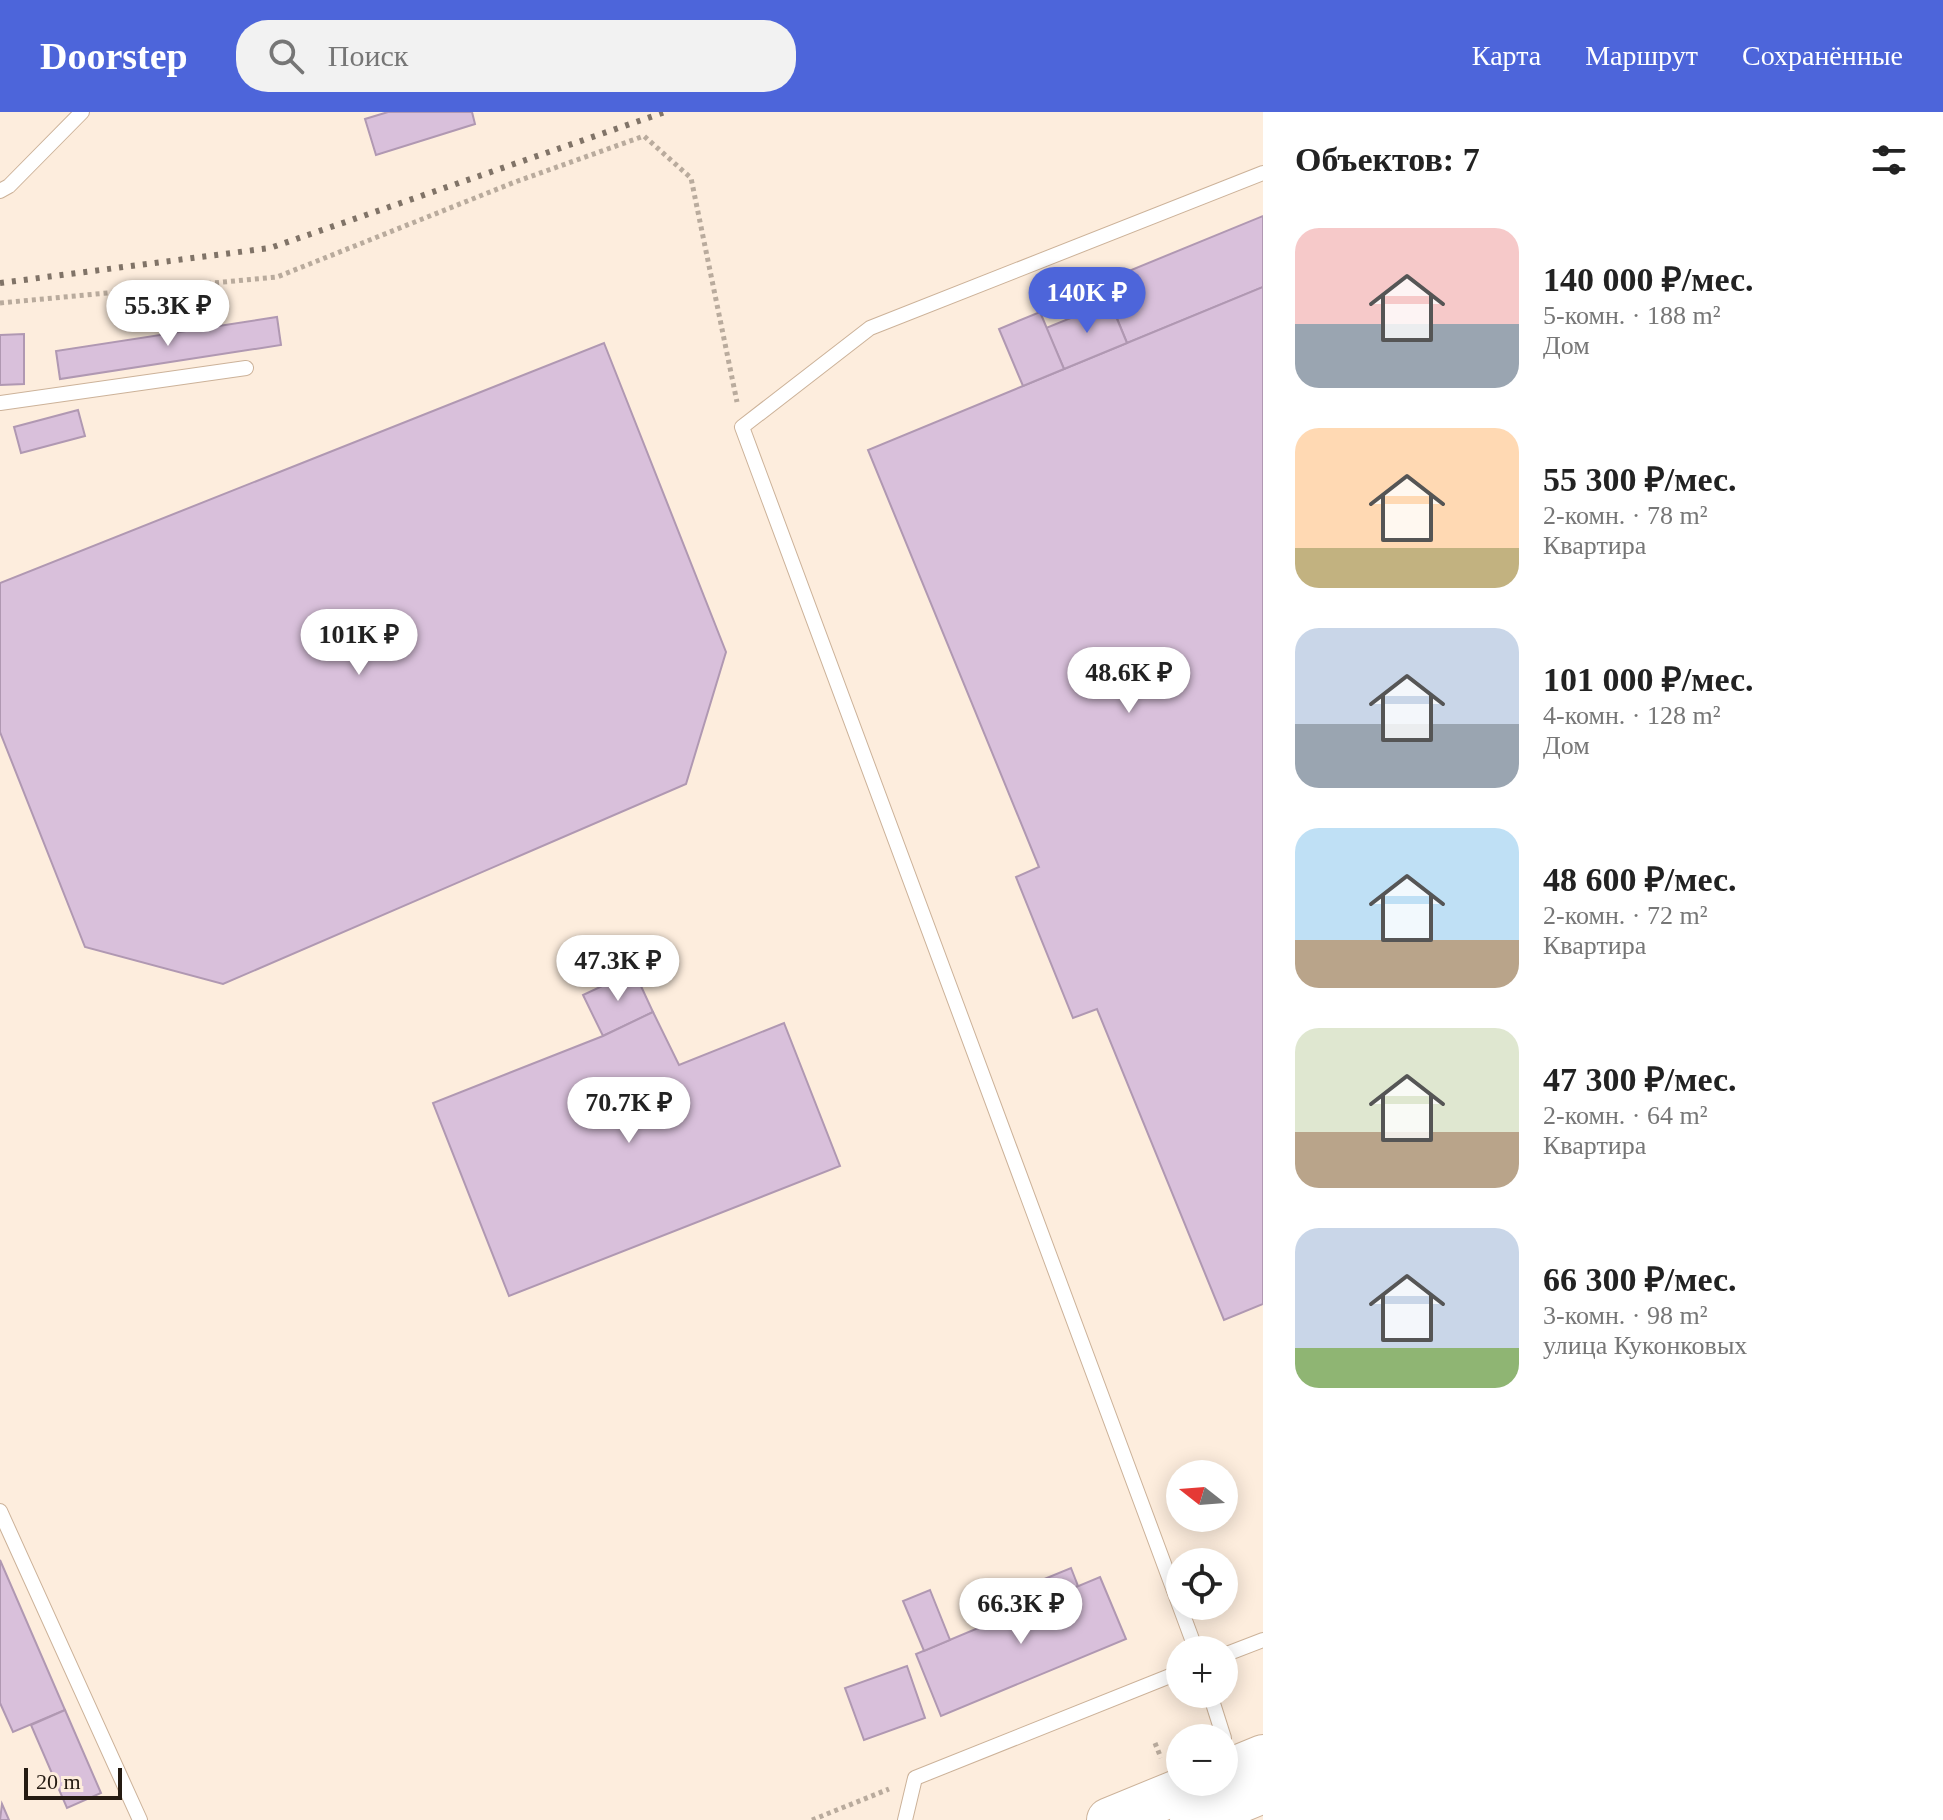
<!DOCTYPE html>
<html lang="ru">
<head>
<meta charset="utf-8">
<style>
  :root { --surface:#fff; --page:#f2f2f2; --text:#222; --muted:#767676; --accent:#4d65da }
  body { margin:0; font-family:Georgia,serif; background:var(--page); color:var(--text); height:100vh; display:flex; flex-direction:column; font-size:30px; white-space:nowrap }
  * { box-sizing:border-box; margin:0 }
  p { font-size:26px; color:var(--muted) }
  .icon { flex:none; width:44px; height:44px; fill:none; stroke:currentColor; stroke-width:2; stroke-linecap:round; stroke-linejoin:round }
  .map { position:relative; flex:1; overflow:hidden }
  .sheet { display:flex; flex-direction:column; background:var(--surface); width:680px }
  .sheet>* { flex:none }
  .needle { width:52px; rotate:287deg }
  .fabs { position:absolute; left:1166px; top:1348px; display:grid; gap:16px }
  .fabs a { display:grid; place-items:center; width:72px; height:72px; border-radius:50%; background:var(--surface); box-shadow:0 4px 20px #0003; font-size:40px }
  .scale { position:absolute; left:24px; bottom:20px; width:98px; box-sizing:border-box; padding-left:8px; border:4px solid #251b12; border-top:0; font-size:22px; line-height:28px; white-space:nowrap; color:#251b12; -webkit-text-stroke:6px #fdeddd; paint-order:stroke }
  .price { position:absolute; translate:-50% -68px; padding:0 18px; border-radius:28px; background:#fff; color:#222; font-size:26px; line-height:52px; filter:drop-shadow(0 2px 4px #0008) }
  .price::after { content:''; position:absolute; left:50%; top:48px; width:24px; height:18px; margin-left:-12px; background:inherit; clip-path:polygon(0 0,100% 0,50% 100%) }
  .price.selected { background:var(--accent); color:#fff }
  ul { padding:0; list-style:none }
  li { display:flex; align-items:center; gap:24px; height:200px; padding:0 32px }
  li span { display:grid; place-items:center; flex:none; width:224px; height:160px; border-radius:24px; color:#555 }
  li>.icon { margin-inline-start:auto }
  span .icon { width:96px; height:96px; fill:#fffc; stroke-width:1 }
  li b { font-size:34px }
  h2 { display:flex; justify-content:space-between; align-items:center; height:96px; padding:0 32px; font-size:34px }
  header { display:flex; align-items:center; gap:48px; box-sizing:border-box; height:112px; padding:0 40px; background:var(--accent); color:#fff }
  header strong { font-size:38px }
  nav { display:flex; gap:44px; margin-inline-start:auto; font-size:28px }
  .search { width:560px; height:72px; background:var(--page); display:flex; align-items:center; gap:20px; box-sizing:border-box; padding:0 28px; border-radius:32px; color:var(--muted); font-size:30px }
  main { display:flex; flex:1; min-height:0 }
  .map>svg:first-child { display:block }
  .building { fill:#d9c0db; stroke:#b098b2; stroke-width:2 }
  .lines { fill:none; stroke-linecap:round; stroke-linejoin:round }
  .service-casing { stroke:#ccb299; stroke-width:16 }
  .primary-casing { stroke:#ccb299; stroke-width:46 }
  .path { stroke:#b9ab9d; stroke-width:5; stroke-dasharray:4 4; stroke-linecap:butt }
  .service { stroke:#fff; stroke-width:14 }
  .primary { stroke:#fff; stroke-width:44 }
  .rail { stroke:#807367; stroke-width:6; stroke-dasharray:4 8; stroke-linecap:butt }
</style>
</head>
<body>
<header>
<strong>Doorstep</strong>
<div class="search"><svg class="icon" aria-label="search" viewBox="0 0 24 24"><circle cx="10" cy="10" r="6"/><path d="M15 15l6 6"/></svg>Поиск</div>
<nav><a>Карта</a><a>Маршрут</a><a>Сохранённые</a></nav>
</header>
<main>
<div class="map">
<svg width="1263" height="1708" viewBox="0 0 1263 1708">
  <rect width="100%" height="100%" fill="#fdeddd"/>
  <g class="building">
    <polygon points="388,0 472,0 475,12 376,43 365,7"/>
    <polygon points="1263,104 1263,175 1127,231 1102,170"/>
    <polygon points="1263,175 1263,1192 1224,1208 1097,897 1073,906 1016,765 1039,755 868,338"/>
    <polygon points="1110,190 1127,231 1064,257 1046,216"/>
    <polygon points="1040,200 1064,257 1023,274 999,217"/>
    <polygon points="277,205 281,233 60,267 56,239"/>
    <polygon points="24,222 24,272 0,273 0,223"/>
    <polygon points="604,231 726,540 686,672 223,872 85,835 0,620 0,471"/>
    <polygon points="78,298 85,324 21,341 14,315"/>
    <polygon points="634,859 653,900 603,924 583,883"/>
    <polygon points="653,900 679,953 784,911 840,1054 509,1184 433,991 603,924"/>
    <polygon points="0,1448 65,1598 13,1620 0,1591"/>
    <polygon points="1071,1456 1078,1474 1023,1497 1015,1479"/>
    <polygon points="1100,1465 1126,1527 941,1604 916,1542"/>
    <polygon points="930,1478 950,1528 924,1539 903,1489"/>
    <polygon points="907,1554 925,1606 864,1628 845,1576"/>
    <polygon points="65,1598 101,1681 67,1696 31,1613"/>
    <polygon points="2,1692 9,1708 0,1708"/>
  </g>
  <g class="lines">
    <defs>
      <g id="service">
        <polyline points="0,79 9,74 82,0"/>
        <polyline points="0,291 246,256"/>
        <polyline points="0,1399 140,1708"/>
        <polyline points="1196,1538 742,315 870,216 1263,61"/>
        <polyline points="1224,1543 1263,1528"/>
        <polyline points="1210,1582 1224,1626"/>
        <polyline points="905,1708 915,1666 1180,1560"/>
      </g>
      <g id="primary">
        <polyline points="1224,1661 1263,1645"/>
        <polyline points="1109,1708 1202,1670"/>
        <polyline points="1192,1708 1263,1679"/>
      </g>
    </defs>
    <use href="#service" class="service-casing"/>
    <use href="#primary" class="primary-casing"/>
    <g class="path">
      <polyline points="0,191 277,165 515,70 644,24 691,66 737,290"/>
      <polyline points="1155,1631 1161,1646"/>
      <polyline points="812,1708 889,1677"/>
    </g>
    <use href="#service" class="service"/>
    <use href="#primary" class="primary"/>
    <polyline class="rail" points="0,171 270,136 665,0"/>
  </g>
</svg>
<div class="fabs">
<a><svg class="needle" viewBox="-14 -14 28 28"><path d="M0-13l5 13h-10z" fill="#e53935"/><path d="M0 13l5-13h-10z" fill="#767676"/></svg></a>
<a><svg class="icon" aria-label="locate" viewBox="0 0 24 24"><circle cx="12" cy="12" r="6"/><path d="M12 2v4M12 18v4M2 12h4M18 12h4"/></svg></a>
<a>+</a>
<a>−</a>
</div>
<div class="scale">20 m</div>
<b class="price selected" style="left:1087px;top:223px">140K ₽</b>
<b class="price" style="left:168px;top:236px">55.3K ₽</b>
<b class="price" style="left:359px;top:565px">101K ₽</b>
<b class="price" style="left:1129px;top:603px">48.6K ₽</b>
<b class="price" style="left:618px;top:891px">47.3K ₽</b>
<b class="price" style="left:629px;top:1033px">70.7K ₽</b>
<b class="price" style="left:1021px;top:1534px">66.3K ₽</b>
</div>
<section class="sheet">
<h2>Объектов: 7<svg class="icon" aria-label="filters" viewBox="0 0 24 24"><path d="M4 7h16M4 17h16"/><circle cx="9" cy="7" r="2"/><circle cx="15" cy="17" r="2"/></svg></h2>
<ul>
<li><span style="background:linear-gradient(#f6c9c9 60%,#9aa5b1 0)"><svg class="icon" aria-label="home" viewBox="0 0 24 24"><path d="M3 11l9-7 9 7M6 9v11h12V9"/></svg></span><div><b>140 000 ₽/мес.</b><p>5-комн. · 188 m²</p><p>Дом</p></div></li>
<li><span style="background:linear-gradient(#ffd9b3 75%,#c2b280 0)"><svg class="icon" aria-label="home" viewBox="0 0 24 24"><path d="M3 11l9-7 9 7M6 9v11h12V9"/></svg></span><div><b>55 300 ₽/мес.</b><p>2-комн. · 78 m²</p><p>Квартира</p></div></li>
<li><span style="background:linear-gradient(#c9d6e8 60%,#9aa5b1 0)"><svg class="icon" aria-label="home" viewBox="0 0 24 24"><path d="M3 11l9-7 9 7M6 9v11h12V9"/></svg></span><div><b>101 000 ₽/мес.</b><p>4-комн. · 128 m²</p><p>Дом</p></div></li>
<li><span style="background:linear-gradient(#bfe0f5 70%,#b9a48a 0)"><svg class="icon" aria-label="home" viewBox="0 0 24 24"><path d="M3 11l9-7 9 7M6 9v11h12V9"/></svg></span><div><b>48 600 ₽/мес.</b><p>2-комн. · 72 m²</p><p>Квартира</p></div></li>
<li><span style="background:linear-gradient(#dfe7d0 65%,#b9a48a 0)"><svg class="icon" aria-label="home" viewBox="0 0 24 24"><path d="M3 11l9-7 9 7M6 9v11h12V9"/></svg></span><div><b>47 300 ₽/мес.</b><p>2-комн. · 64 m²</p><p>Квартира</p></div></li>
<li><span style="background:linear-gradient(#c9d6e8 75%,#8fb573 0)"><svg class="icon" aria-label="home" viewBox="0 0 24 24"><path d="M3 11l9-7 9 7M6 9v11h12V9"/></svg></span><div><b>66 300 ₽/мес.</b><p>3-комн. · 98 m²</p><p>улица Куконковых</p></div></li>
</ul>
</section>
</main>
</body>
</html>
